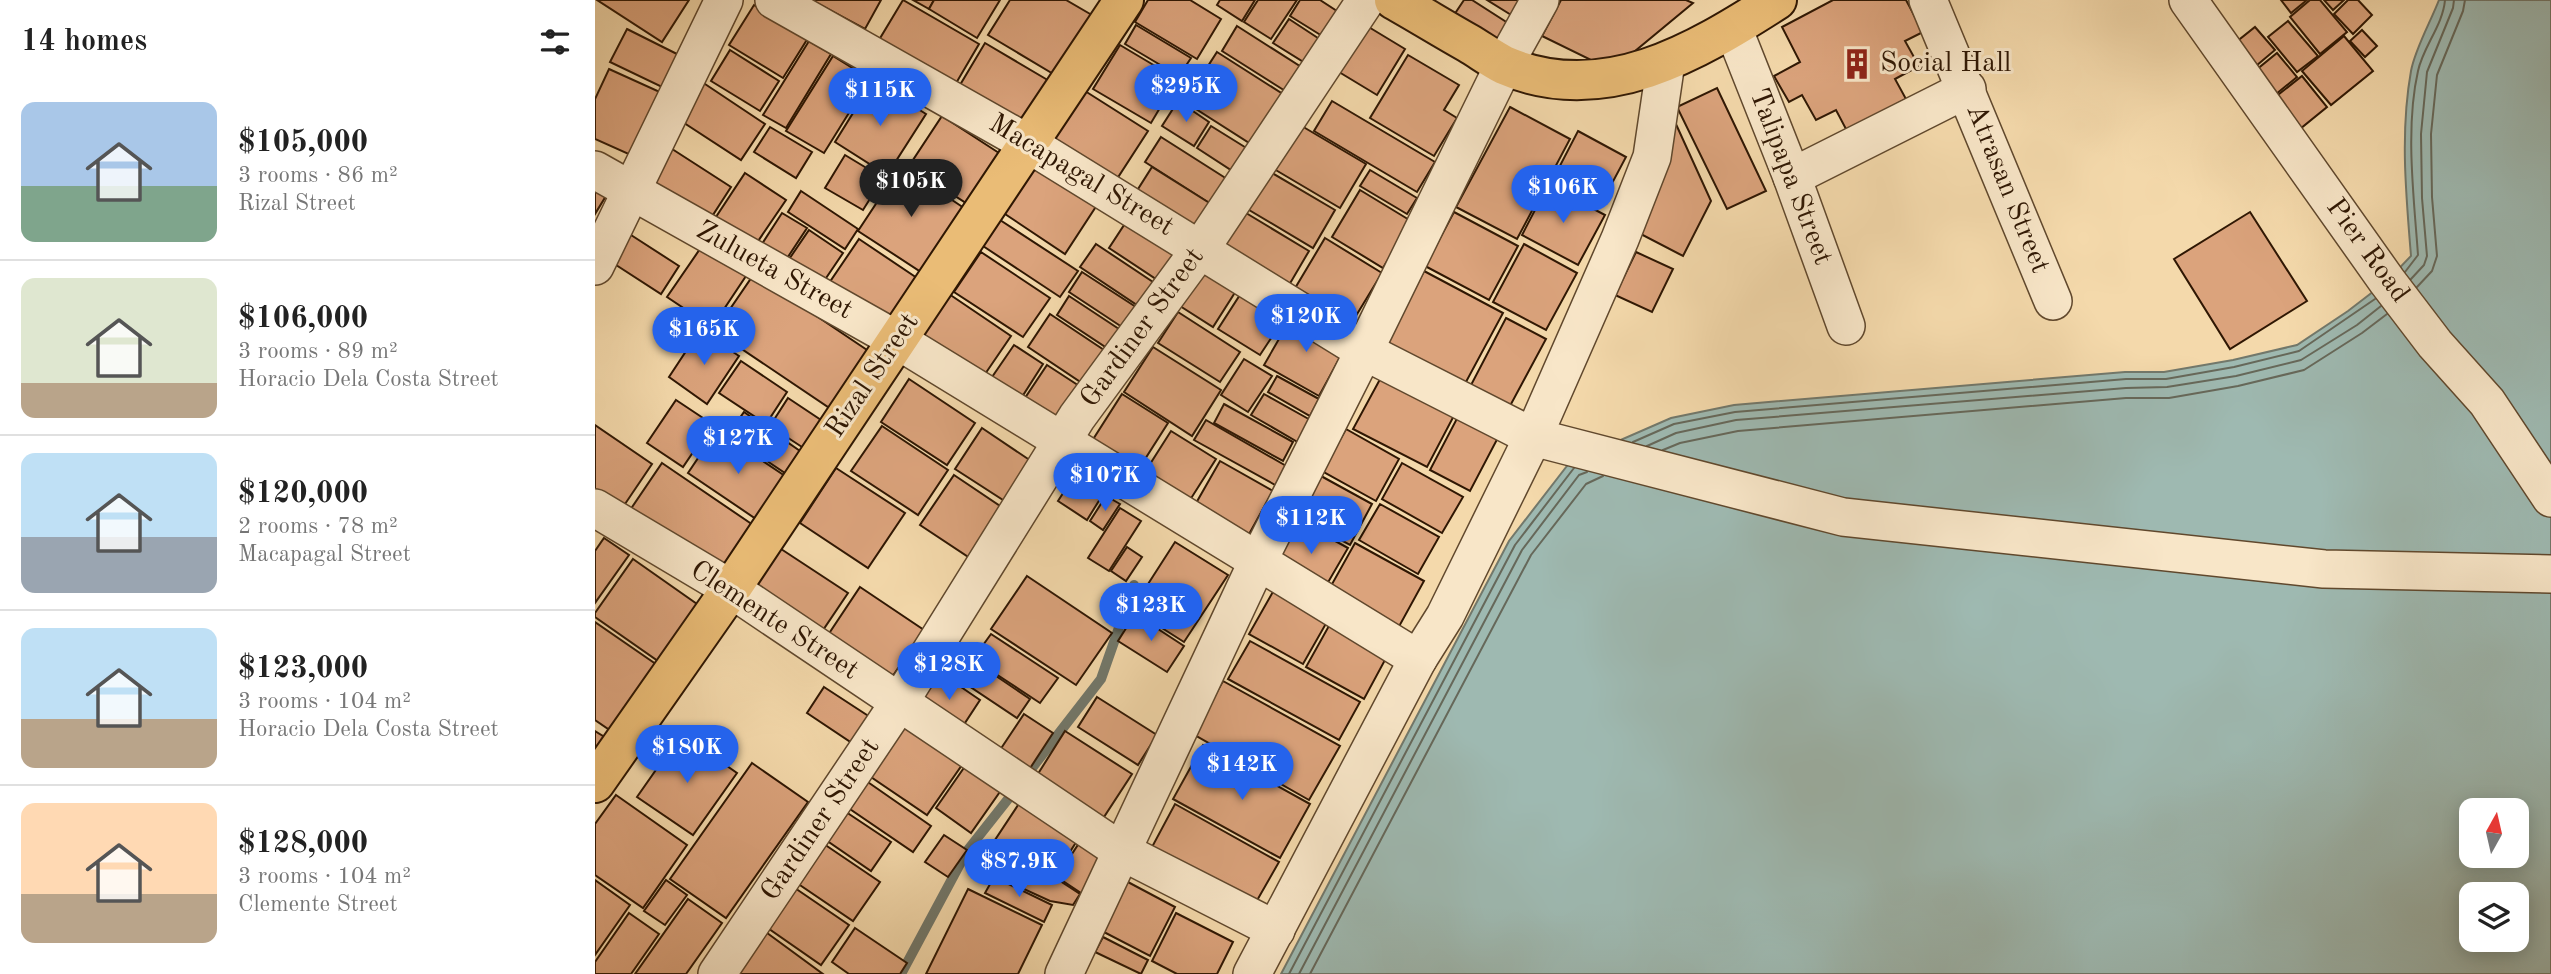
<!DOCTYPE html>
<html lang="en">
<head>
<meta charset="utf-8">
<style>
  :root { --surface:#fff; --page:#f6f6f6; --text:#222; --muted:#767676; --line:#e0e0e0; --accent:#2563eb }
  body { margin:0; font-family:"Old Standard TT",serif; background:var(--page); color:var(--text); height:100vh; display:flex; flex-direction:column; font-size:26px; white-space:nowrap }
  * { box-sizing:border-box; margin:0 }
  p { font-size:23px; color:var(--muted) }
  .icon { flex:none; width:38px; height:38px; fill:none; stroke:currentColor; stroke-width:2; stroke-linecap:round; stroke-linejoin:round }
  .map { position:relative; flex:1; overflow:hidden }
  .side { display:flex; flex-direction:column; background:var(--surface); width:595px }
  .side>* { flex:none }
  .needle { width:46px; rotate:8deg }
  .fabs { position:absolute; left:1864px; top:798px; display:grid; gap:14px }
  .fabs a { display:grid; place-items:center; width:70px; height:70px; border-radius:14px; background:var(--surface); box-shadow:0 4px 18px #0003; font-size:35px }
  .price { position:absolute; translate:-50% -60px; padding:0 16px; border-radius:24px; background:var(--accent); color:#fff; font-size:23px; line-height:46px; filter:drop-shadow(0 2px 4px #0008) }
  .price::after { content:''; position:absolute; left:50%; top:42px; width:21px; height:16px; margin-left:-10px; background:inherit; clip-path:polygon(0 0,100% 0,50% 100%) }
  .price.active { background:#222; color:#fff }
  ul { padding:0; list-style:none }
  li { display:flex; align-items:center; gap:21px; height:175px; padding:0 21px }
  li+li { border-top:2px solid var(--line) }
  li span { display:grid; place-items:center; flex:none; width:196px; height:140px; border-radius:14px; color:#555 }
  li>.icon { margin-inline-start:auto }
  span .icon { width:84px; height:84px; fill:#fffc; stroke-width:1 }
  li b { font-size:30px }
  h2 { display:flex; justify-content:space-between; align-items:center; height:84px; padding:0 21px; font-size:30px }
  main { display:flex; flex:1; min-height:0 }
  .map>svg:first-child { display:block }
  .water { fill:#9eb9b1; stroke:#72786b; stroke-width:2; fill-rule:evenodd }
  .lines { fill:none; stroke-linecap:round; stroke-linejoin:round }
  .shore { stroke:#66685a; stroke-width:2 }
  .stream { stroke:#72786b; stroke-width:10 }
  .building { fill:#dba37c; stroke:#2f1703; stroke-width:2 }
  .minor-casing { stroke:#60482d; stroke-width:40 }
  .major-casing { stroke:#2f1703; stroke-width:42 }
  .minor { stroke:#f8e6c8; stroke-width:37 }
  .major { stroke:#eabc76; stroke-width:38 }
  .labels { text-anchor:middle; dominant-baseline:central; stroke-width:6; stroke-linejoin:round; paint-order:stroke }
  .poi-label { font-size:28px; fill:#2f1703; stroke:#f8e6c8; text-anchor:start }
  .street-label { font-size:28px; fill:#2f1703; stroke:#f8e6c8 }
</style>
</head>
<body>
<main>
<section class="side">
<h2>14 homes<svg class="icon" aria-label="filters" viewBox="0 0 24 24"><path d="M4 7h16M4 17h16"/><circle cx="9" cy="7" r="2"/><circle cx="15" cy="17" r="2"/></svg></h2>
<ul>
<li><span style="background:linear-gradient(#a9c7e8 60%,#7fa58c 0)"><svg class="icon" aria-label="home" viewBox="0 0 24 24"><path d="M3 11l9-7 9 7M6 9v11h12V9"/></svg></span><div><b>$105,000</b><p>3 rooms · 86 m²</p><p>Rizal Street</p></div></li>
<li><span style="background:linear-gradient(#dfe7d0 75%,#b9a48a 0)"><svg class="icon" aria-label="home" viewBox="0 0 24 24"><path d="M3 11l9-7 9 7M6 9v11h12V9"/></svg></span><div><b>$106,000</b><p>3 rooms · 89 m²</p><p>Horacio Dela Costa Street</p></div></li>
<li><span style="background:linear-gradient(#bfe0f5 60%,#9aa5b1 0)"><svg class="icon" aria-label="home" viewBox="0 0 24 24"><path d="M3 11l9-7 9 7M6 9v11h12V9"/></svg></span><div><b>$120,000</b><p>2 rooms · 78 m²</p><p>Macapagal Street</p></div></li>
<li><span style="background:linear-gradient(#bfe0f5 65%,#b9a48a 0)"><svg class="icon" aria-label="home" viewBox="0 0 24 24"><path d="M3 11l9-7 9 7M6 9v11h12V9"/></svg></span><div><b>$123,000</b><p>3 rooms · 104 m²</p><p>Horacio Dela Costa Street</p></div></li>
<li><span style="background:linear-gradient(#ffd9b3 65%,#b9a48a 0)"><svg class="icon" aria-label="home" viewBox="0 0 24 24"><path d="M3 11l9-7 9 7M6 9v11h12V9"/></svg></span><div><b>$128,000</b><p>3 rooms · 104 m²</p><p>Clemente Street</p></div></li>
</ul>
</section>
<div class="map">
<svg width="1956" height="974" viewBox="0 0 1956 974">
  <rect width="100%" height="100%" fill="#f4d9ab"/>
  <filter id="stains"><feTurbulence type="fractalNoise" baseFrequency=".00286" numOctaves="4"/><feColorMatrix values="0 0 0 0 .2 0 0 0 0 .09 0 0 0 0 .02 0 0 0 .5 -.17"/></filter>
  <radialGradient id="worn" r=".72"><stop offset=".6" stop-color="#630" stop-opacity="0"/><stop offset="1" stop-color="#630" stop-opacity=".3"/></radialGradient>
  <path class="water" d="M1844 0H1956V974H686L914 541 975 462 1076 418 1139 405 1530 372H1569L1638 360 1702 345 1753 311 1792 281 1816 256C1811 195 1805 132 1816 71 1820 49 1836 21 1844 0ZM1876 810H1922V856H1876ZM1876 894H1922V940H1876Z"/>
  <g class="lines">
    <g class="shore">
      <path d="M1810 272 1823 255C1819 198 1810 128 1823 71 1828 47 1848 25 1850 0"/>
      <polyline points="1816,279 1829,265 1832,256 1827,198 1826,134 1832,72 1858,8 1859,0"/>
      <polyline points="1822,287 1837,271 1842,256 1837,197 1836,134 1842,75 1868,11 1870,0"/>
      <polyline points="1038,442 1079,424 1140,412 1531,379 1571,379 1639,367 1704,351 1780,299"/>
      <polyline points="1052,446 1081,433 1141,420 1531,388 1572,387 1641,376 1706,360 1762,325 1786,306"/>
      <polyline points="1068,450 1085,443 1143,431 1531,398 1574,398 1643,386 1709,370 1767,333 1792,314"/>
      <polyline points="694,974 920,545 979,468"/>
      <polyline points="704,974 927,550 984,475 992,472"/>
      <polyline points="715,974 936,555 991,484 1008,476"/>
    </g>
    <g class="stream">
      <polyline points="430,777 506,679 539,585"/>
      <polyline points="306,974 372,851 421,789"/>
    </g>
  </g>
  <g class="building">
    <polygon points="2,0 94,0 67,42"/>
    <polygon points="216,0 286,0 270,29"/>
    <polygon points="308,0 384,44 360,85 284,40"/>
    <polygon points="318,0 339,0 334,9"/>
    <polygon points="339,0 405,0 382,38 334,9"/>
    <polygon points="415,0 471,0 502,18 465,78 393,35"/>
    <polygon points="553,0 595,0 626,19 602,59 540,22"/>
    <polygon points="625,0 660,0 647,21 622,5"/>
    <polygon points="663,0 702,0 676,39 649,22"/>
    <polygon points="705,0 725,0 748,15 732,39 695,16"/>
    <polygon points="869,0 877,0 916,25 899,50 855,21"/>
    <polygon points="892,0 933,0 921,18"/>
    <polygon points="966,0 1091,0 1098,3 1034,56 1000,62 947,36"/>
    <polygon points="1238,0 1311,0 1328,32 1310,41 1324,66 1300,79 1311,99 1252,131 1241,110 1221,120 1207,95 1194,102 1179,76 1205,62 1187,27"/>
    <polygon points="1686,0 1712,0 1696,13"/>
    <polygon points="1715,0 1725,0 1752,32 1725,54 1695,17"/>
    <polygon points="1729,0 1749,0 1738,10"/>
    <polygon points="1753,0 1763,0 1777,15 1758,34 1739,14"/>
    <polygon points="159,5 213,38 188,78 134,45"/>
    <polygon points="694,19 729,42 715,66 678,43"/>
    <polygon points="1693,21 1723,56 1702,72 1673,37"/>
    <polygon points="541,25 596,58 584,76 530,44"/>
    <polygon points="642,26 711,70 695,94 627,51"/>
    <polygon points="772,26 810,49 782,95 744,72"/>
    <polygon points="1660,27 1680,50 1655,71 1635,47"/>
    <polygon points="32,29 84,55 67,87 15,62"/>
    <polygon points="1767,30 1782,46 1770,57 1755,41"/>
    <polygon points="1749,36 1778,71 1736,105 1707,71"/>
    <polygon points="214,41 236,54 191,128 168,115"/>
    <polygon points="390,43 456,82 430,125 365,85"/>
    <polygon points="525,45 582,79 556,123 498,89"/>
    <polygon points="135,50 184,81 165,111 116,81"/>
    <polygon points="622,52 691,96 659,146 590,102"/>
    <polygon points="1682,53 1702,77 1675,99 1655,75"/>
    <polygon points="813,55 864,85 849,110 862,118 839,156 775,118"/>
    <polygon points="238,56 275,79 229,153 191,131"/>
    <polygon points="14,69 67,93 38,156 0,139 0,99"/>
    <polygon points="1707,76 1732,107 1700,133 1674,102"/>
    <polygon points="278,81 331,114 292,175 240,142"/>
    <polygon points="107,82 170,124 146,160 83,119"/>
    <polygon points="1122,88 1171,191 1132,209 1082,107"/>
    <polygon points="490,91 553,131 518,185 455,145"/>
    <polygon points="583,101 614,122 599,146 567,126"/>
    <polygon points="737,101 840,162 822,192 719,131"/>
    <polygon points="915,107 975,139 922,239 861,207"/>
    <polygon points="347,116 404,153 371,203 314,166"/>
    <polygon points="1080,122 1116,201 1088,256 1038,230"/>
    <polygon points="705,125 771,164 745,208 679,169"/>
    <polygon points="616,126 653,149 639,172 602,148"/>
    <polygon points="175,127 217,152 201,178 159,152"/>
    <polygon points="983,131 1031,157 1005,206 957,181"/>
    <polygon points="566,137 632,179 616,204 550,162"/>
    <polygon points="74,147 136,187 114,221 52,180"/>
    <polygon points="250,155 288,178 268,210 230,188"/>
    <polygon points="437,162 502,205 470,254 404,210"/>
    <polygon points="306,166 369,208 326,272 263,231"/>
    <polygon points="557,167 616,204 597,235 538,197"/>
    <polygon points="672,170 740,210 718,248 649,207"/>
    <polygon points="775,170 822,198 812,214 765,186"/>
    <polygon points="150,173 191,200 157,250 117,223"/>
    <polygon points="0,183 14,191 0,214"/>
    <polygon points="953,185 1010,215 983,265 927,235"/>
    <polygon points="765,190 816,221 788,268 737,237"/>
    <polygon points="206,191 263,229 250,249 193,212"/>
    <polygon points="646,210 714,251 690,292 621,251"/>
    <polygon points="859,212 923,246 894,300 830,266"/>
    <polygon points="1655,212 1712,301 1635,349 1579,259"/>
    <polygon points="187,213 212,228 187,266 163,250"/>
    <polygon points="535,216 585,249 564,281 514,248"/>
    <polygon points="405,220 483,271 465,297 388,246"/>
    <polygon points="214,230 248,253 223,290 188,268"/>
    <polygon points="36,235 84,266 66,294 18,263"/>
    <polygon points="730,238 787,273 753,329 696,295"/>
    <polygon points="264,239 322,278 287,330 228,292"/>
    <polygon points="501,244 561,284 545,307 485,267"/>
    <polygon points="929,244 982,273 951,330 898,302"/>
    <polygon points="107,246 151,276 117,327 72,297"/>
    <polygon points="386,252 455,298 428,337 359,292"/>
    <polygon points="1041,252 1078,269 1057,312 1020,295"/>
    <polygon points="613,262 646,283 618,327 585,306"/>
    <polygon points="829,271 908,313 864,395 785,353"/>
    <polygon points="487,272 544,309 530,329 474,292"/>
    <polygon points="159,274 275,352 236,409 120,331"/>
    <polygon points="652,284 694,311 665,355 623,329"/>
    <polygon points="354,294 416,336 386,380 323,339"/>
    <polygon points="474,296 530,333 518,352 462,315"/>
    <polygon points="583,312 645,352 625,382 563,343"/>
    <polygon points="699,313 753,343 724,396 669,365"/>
    <polygon points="455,314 515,354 493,387 433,347"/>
    <polygon points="911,318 951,339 915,406 876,385"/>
    <polygon points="105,330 144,356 112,404 74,377"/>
    <polygon points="419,345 448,364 425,400 395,380"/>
    <polygon points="558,347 626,390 597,436 529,392"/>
    <polygon points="649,359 677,376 653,412 626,395"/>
    <polygon points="146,361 192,392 171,424 124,393"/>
    <polygon points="452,365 495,393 470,429 428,401"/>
    <polygon points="790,370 863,408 832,467 758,429"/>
    <polygon points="682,376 724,399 715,416 673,392"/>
    <polygon points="314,379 380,423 352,465 286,422"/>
    <polygon points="527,394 573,423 543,470 497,441"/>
    <polygon points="669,394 719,422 706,444 656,415"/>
    <polygon points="193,398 229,422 210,449 175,426"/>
    <polygon points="81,400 117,424 88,467 52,443"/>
    <polygon points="629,404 698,442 688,461 619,423"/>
    <polygon points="867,409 907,430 875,491 835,470"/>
    <polygon points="149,412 205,451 190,473 133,435"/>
    <polygon points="611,420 693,467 682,486 599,440"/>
    <polygon points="0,425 57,464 28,507 0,489"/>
    <polygon points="287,426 353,470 323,515 256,471"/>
    <polygon points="387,428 448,469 422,509 360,469"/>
    <polygon points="751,429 804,459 781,501 727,471"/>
    <polygon points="122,430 193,478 164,521 93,473"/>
    <polygon points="576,431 621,459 595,500 550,472"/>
    <polygon points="625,461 678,491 653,536 600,505"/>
    <polygon points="67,463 161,527 125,579 31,516"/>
    <polygon points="807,463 868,497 847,533 787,499"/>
    <polygon points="241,468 310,513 273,568 205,523"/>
    <polygon points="481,473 510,491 492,520 463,501"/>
    <polygon points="359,475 420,516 387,566 325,525"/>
    <polygon points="726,476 777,504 755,545 703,517"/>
    <polygon points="511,496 525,504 508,530 495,521"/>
    <polygon points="785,504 844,537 823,574 764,540"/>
    <polygon points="525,508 546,521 514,571 493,558"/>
    <polygon points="704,521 753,548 728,591 680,564"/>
    <polygon points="9,538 34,555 0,603 0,551"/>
    <polygon points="580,542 633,575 589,642 537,609"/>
    <polygon points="760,543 829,581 801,632 732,593"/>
    <polygon points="183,547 253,593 224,636 155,590"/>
    <polygon points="532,547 547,557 531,581 516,571"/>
    <polygon points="38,559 102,604 63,661 0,617 0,613"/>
    <polygon points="432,576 517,633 481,685 396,629"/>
    <polygon points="683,583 737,613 708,664 654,634"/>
    <polygon points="265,587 329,630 293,683 229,641"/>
    <polygon points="540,614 589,646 572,672 523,641"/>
    <polygon points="740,615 797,647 769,699 711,667"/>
    <polygon points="0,622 68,669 22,735 0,720"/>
    <polygon points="396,634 463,678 445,703 378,659"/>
    <polygon points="655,641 765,702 744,740 633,679"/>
    <polygon points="373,657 435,699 422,718 359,676"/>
    <polygon points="344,672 385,700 364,732 322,704"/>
    <polygon points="628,681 745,746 714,800 598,734"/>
    <polygon points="229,687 278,719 260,745 212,713"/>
    <polygon points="502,697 562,735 543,765 483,727"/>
    <polygon points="315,714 374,755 332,815 273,775"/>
    <polygon points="429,714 458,733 430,776 401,756"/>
    <polygon points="0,731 16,741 0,764"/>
    <polygon points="470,731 537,774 507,820 441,777"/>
    <polygon points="86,734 142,773 98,835 42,797"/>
    <polygon points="608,745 715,804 685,858 578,799"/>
    <polygon points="373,762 409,786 376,833 341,808"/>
    <polygon points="157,763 213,802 131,918 75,879"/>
    <polygon points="267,778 336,826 318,852 249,805"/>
    <polygon points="21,795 92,845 48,908 0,875 0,824"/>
    <polygon points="427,799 485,836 459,877 485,894 478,905 455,901 396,874 405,856 394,849"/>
    <polygon points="580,804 684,862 660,904 557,847"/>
    <polygon points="248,810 296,842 276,871 228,838"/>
    <polygon points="490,834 521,854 492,897 462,877"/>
    <polygon points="349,835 372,850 353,877 330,862"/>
    <polygon points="223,840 285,882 258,921 196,879"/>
    <polygon points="399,877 457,905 449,922 390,893"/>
    <polygon points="0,880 35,905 0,955"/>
    <polygon points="71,880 92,895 70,925 49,911"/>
    <polygon points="531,881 580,907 555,956 505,930"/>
    <polygon points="194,884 254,925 226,965 167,924"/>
    <polygon points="373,889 447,925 423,974 331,974"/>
    <polygon points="93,899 127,923 91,974 40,974"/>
    <polygon points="34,913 64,934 36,974 0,974 0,962"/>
    <polygon points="581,913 638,942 622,974 582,974 557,961"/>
    <polygon points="260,928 312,963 305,974 254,974 237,962"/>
    <polygon points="168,930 228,974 142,974"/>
    <polygon points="508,937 553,960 546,974 500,952"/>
  </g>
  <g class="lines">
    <defs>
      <g id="minor">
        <polyline points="179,0 432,143 769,351 938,437 1248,517 1729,569 1956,574"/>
        <polyline points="1333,0 1458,301"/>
        <polyline points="1593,0 1792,281 1840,344 1892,402 1956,498"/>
        <polyline points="1138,28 1197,177 1251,326"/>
        <polyline points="0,170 302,340 823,659"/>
        <polyline points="1197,177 1372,89"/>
        <polyline points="0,266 129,0"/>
        <polyline points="0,508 136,589 526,851 681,930"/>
        <polyline points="122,974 304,703 482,417 606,248 771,0"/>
        <polyline points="469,974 662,563 769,351 909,65 945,0"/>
        <polyline points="657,974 823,659 850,616 938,437 1025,239 1057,157 1071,62"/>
      </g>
      <g id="major">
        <path d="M799 0C824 14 848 29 873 43 885 50 897 59 909 65 1008 108 1101 52 1182 0"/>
        <polyline points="0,783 136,589 529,0"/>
      </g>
    </defs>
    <use href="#minor" class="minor-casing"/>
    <use href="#major" class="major-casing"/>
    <use href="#minor" class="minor"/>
    <use href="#major" class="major"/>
  </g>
  <defs>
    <symbol id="building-bare" viewBox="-9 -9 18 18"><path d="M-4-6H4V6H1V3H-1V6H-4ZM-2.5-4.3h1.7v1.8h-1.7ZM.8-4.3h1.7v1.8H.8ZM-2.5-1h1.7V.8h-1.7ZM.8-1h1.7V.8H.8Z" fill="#8f2418" stroke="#f8e6c8" stroke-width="2.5" paint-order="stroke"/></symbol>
  </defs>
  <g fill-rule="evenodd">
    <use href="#building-bare" x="1240" y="42" width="44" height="44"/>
  </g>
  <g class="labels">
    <g class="poi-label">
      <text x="1285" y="64">Social Hall</text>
    </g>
    <g class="street-label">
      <text transform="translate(486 176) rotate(31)">Macapagal Street</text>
      <text transform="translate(1195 177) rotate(69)">Talipapa Street</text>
      <text transform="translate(1412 189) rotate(68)">Atrasan Street</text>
      <text transform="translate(1772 251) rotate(54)">Pier Road</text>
      <text transform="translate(179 271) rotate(29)">Zulueta Street</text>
      <text transform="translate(548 328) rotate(-54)">Gardiner Street</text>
      <text transform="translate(278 376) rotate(-56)">Rizal Street</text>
      <text transform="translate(179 621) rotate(33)">Clemente Street</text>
      <text transform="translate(226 820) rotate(-56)">Gardiner Street</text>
    </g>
  </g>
  <rect width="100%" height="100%" filter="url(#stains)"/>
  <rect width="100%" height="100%" fill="url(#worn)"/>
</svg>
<div class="fabs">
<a><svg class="needle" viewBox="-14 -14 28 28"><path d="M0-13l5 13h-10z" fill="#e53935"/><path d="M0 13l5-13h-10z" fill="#767676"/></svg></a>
<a><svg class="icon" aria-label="layers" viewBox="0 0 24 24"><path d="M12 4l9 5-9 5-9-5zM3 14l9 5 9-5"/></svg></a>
</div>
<b class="price" style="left:591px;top:124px">$295K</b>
<b class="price" style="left:285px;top:128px">$115K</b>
<b class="price active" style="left:316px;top:219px">$105K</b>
<b class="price" style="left:968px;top:225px">$106K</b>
<b class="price" style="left:711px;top:354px">$120K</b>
<b class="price" style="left:109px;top:367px">$165K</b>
<b class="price" style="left:143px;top:476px">$127K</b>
<b class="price" style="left:510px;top:513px">$107K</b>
<b class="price" style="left:716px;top:556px">$112K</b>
<b class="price" style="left:556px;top:643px">$123K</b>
<b class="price" style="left:354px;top:702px">$128K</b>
<b class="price" style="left:92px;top:785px">$180K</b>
<b class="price" style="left:647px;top:802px">$142K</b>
<b class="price" style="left:424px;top:899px">$87.9K</b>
</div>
</main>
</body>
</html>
